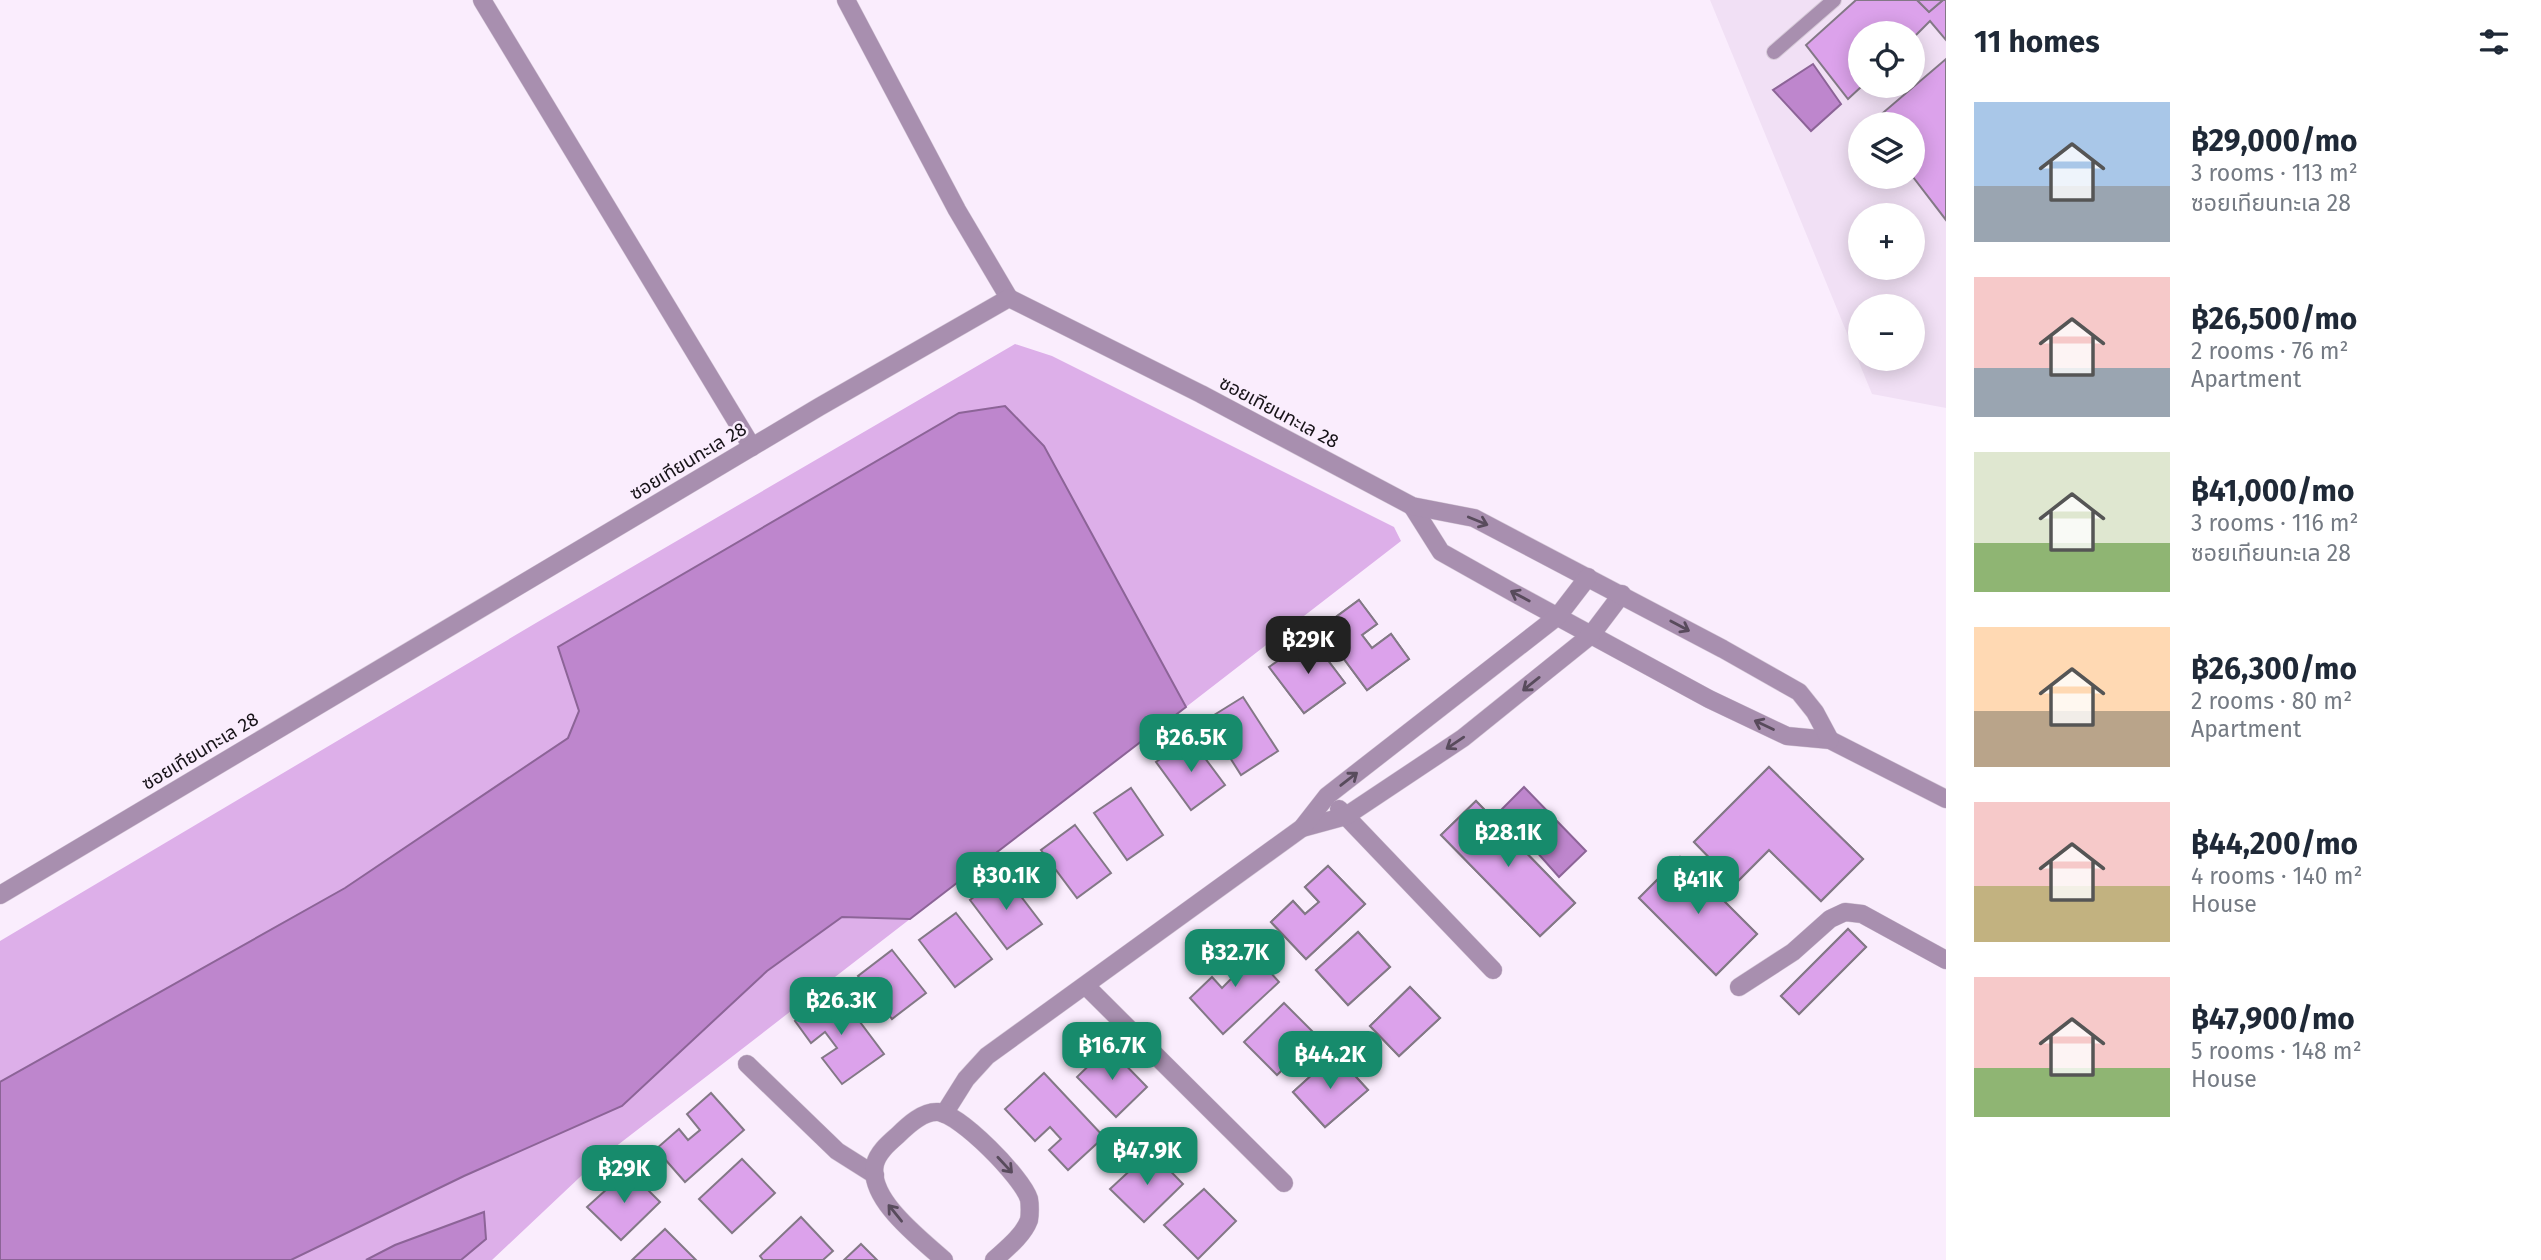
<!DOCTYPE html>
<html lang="en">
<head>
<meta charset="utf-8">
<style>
  :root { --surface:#fff; --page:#f6f6f7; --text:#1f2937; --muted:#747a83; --accent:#178b6c }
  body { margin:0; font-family:"Fira Sans","Noto Sans Thai",sans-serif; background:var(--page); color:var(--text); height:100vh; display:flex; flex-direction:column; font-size:26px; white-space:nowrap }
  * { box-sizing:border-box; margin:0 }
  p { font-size:23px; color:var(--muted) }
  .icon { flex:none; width:38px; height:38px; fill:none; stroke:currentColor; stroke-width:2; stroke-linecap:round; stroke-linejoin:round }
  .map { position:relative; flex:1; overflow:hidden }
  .side { display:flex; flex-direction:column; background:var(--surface); width:595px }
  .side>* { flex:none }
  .buttons { position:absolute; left:1848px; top:21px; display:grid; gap:14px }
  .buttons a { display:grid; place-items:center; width:77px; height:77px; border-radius:50%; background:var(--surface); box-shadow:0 4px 18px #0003; font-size:35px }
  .price { position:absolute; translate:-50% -60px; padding:0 16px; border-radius:14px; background:var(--accent); color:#fff; font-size:23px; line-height:46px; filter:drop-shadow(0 2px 4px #0008) }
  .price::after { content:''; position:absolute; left:50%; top:42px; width:21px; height:16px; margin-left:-10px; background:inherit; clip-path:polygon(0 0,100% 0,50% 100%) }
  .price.active { background:#222; color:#fff }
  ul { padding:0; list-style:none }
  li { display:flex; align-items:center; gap:21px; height:175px; padding:0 28px }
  li span { display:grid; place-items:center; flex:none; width:196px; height:140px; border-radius:0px; color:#555 }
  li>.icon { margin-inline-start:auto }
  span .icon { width:84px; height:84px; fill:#fffc; stroke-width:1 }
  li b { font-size:30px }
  h2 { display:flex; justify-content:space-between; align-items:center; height:84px; padding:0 28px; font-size:30px }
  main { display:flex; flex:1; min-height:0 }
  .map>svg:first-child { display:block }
  .built { fill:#f1e0f5; fill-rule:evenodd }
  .green { fill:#ddafe9 }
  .water { fill:#be86cd; stroke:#8c6497; stroke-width:2 }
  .building { fill:#dca2eb; stroke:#837886; stroke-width:2 }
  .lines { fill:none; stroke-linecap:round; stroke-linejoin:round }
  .service-casing { stroke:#d6cad8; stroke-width:16 }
  .minor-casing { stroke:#d6cad8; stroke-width:19 }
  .service { stroke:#a88faf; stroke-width:14 }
  .minor { stroke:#a88faf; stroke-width:18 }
  .oneway { stroke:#584b5c }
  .labels { text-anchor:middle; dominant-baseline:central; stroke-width:5; stroke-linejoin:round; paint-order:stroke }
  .street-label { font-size:19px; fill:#171318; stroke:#faedfd }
</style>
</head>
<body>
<main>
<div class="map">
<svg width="1946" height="1260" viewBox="0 0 1946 1260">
  <rect width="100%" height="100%" fill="#faedfd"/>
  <path class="built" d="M1710 0H1946V408L1872 394ZM1860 33H1913V86H1860ZM1860 124H1913V177H1860ZM1860 215H1913V268H1860ZM1860 306H1913V359H1860Z"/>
  <g class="green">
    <polygon points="1015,344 1052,356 1394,527 1401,541 1186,707 1044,446 579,711 568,738 345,888 0,1082 0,941 541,620"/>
    <polygon points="842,917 910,919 597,1161 492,1260 461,1260 486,1239 395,1245 366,1260 291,1260 464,1176 622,1106 767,971"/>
  </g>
  <g class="water">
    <polygon points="1813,64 1841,104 1811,131 1773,90"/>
    <polygon points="1005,406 1044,446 1186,707 910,919 842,917 767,971 622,1106 464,1176 291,1260 0,1260 0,1082 345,888 568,738 579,711 558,647 959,413"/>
    <polygon points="1524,787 1586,851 1559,877 1500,811"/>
    <polygon points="484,1212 486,1239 461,1260 366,1260 395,1245"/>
  </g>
  <g class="building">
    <polygon points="1856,0 1917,0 1929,12 1943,0 1946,0 1946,40 1930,21 1913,38 1913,33 1860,33 1862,86 1848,99 1806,45"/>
    <polygon points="1917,0 1943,0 1929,12"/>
    <polygon points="1946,59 1946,220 1913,177 1913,124 1871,123"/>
    <polygon points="1359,600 1377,624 1362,635 1372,648 1391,634 1409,659 1367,690 1321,628"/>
    <polygon points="1359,600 1377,624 1362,635 1372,648 1391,634 1409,659 1367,690 1321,628"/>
    <polygon points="1311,638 1345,683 1304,713 1270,668"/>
    <polygon points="1311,638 1345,683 1304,713 1269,667"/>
    <polygon points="1243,697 1278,751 1241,775 1206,720"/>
    <polygon points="1190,738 1225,785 1191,810 1156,762"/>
    <polygon points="1769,767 1863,859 1821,901 1769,850 1735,884 1694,842"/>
    <polygon points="1769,767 1863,859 1821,901 1769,850 1735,884 1694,842"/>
    <polygon points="1131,788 1163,835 1127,860 1094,813"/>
    <polygon points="1476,801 1575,903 1540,936 1441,835"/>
    <polygon points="1476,801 1575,903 1540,936 1441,835"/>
    <polygon points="1075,825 1111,873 1077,898 1041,850"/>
    <polygon points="1680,857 1757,934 1716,975 1639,898"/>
    <polygon points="1680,857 1757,934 1716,975 1639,898"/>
    <polygon points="1328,866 1365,904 1306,959 1271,922 1293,901 1305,914 1319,902 1305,887"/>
    <polygon points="1328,866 1365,904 1306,959 1271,922 1293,901 1305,914 1319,902 1305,887"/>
    <polygon points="1004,874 1042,924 1007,949 970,900"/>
    <polygon points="956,913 992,959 955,987 919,940"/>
    <polygon points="1848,929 1866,947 1799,1014 1781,996"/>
    <polygon points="1848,929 1866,947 1799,1014 1781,996"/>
    <polygon points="1358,932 1390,967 1348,1005 1316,970"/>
    <polygon points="1358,932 1390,967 1348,1005 1316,970"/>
    <polygon points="1242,941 1279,982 1223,1034 1190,998 1212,977 1222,988 1233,977 1219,962"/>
    <polygon points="892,950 926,993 892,1019 858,976"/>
    <polygon points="1410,987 1440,1018 1399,1056 1370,1026"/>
    <polygon points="1410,987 1440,1018 1399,1056 1370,1026"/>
    <polygon points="836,990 884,1054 842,1084 822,1058 837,1048 825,1032 811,1043 795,1021"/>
    <polygon points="1284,1003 1317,1036 1277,1075 1244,1042"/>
    <polygon points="1108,1047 1147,1087 1116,1117 1077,1077"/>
    <polygon points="1335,1054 1368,1090 1325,1127 1293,1092"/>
    <polygon points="1335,1054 1368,1090 1325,1127 1293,1092"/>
    <polygon points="1044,1073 1104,1137 1068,1170 1049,1150 1061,1139 1050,1127 1035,1141 1005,1109"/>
    <polygon points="711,1093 744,1130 685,1182 656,1149 679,1129 688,1140 700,1130 687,1114"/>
    <polygon points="1151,1151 1183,1184 1144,1222 1110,1189"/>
    <polygon points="742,1159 775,1193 732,1233 699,1199"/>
    <polygon points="628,1170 660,1202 621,1240 587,1207"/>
    <polygon points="1204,1189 1236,1221 1198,1259 1164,1225"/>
    <polygon points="801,1217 833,1251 823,1260 763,1260 760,1256"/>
    <polygon points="665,1229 696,1260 632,1260"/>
    <polygon points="861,1244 877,1260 844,1260"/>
  </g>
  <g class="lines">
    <defs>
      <polyline id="service" points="1774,52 1834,0"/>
      <g id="minor">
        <polyline points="482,0 752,447"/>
        <polyline points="846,0 957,210 1009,298"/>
        <polyline points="1412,506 1441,552 1514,593 1709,699 1787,736 1830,740 1946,799"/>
        <polyline points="1339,809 1493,970"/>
        <polyline points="1302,828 1346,816 1463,738 1591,635 1622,594"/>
        <polyline points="0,895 819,407 1009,298 1201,394 1412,506 1474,518 1723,649 1799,692 1815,712 1830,740"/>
        <polyline points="1086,986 1284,1183"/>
        <polyline points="1739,987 1793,952 1830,919 1845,912 1862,914 1946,960"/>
        <polyline points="747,1064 837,1151 875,1175"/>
        <polyline points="944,1114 966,1079 987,1056 1302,828 1327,796 1558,616 1588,577"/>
        <path d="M944 1260C921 1239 867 1199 875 1164 878 1152 889 1143 898 1135 908 1125 923 1111 938 1112 960 1114 1022 1177 1029 1199 1030 1204 1030 1215 1029 1220 1023 1236 1006 1249 994 1260"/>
      </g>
    </defs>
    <use href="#service" class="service-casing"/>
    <use href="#minor" class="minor-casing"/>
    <use href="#service" class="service"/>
    <use href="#minor" class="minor"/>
  </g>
  <defs><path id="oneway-shaft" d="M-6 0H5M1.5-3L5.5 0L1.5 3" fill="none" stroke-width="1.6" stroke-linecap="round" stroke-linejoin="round" transform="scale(1.75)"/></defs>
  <g class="oneway">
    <use href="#oneway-shaft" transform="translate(1478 521) rotate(22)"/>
    <use href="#oneway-shaft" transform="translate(1520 596) rotate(-152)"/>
    <use href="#oneway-shaft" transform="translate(1680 626) rotate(28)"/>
    <use href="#oneway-shaft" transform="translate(1531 684) rotate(141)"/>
    <use href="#oneway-shaft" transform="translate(1764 725) rotate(-155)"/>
    <use href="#oneway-shaft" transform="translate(1455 743) rotate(146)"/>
    <use href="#oneway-shaft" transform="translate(1349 779) rotate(-38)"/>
    <use href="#oneway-shaft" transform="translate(1005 1165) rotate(47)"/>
    <use href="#oneway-shaft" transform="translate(895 1213) rotate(-129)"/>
  </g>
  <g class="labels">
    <g class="street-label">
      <text transform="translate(1279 412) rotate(28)">ซอยเทียนทะเล 28</text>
      <text transform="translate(688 461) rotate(-31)">ซอยเทียนทะเล 28</text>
      <text transform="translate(200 751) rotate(-31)">ซอยเทียนทะเล 28</text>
    </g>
  </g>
</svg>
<div class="buttons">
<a><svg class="icon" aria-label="locate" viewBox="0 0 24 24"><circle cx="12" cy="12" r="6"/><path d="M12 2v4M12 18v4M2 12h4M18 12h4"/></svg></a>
<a><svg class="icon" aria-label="layers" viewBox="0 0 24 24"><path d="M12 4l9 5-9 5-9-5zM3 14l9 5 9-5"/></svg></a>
<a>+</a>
<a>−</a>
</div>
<b class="price active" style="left:1308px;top:676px">฿29K</b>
<b class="price" style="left:1191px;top:774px">฿26.5K</b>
<b class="price" style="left:1508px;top:869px">฿28.1K</b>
<b class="price" style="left:1006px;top:912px">฿30.1K</b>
<b class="price" style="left:1698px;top:916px">฿41K</b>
<b class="price" style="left:1235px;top:989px">฿32.7K</b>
<b class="price" style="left:841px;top:1037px">฿26.3K</b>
<b class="price" style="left:1112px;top:1082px">฿16.7K</b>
<b class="price" style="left:1330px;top:1091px">฿44.2K</b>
<b class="price" style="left:1147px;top:1187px">฿47.9K</b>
<b class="price" style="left:624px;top:1205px">฿29K</b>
</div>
<section class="side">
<h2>11 homes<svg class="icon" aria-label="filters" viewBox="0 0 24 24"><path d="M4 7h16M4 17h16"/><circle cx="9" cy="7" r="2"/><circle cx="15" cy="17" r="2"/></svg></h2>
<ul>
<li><span style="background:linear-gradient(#a9c7e8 60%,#9aa5b1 0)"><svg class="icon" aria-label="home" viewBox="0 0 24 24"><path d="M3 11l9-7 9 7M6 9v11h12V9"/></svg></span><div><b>฿29,000/mo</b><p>3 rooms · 113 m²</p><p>ซอยเทียนทะเล 28</p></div></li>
<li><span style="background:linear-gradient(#f6c9c9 65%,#9aa5b1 0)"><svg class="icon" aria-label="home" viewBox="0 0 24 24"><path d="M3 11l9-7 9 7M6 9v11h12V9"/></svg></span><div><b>฿26,500/mo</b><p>2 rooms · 76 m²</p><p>Apartment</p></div></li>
<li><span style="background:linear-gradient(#dfe7d0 65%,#8fb573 0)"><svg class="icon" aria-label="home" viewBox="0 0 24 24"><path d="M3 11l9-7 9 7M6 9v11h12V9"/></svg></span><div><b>฿41,000/mo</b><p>3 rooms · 116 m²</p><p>ซอยเทียนทะเล 28</p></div></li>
<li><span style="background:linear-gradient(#ffd9b3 60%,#b9a48a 0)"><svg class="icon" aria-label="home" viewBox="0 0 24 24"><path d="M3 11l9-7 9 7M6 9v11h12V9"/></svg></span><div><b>฿26,300/mo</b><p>2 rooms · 80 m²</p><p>Apartment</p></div></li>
<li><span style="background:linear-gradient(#f6c9c9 60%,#c2b280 0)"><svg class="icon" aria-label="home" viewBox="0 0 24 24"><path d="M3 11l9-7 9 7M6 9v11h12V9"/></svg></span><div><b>฿44,200/mo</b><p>4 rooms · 140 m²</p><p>House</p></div></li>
<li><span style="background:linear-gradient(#f6c9c9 65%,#8fb573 0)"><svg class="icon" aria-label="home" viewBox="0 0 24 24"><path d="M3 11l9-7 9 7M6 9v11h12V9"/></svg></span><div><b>฿47,900/mo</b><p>5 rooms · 148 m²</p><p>House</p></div></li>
</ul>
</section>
</main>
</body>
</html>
